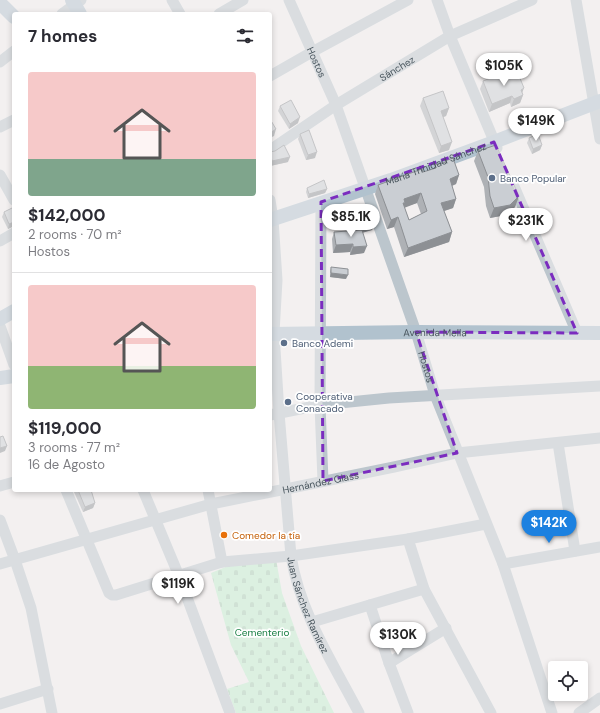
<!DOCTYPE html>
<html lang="en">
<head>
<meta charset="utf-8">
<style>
  :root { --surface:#fff; --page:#f7f7f7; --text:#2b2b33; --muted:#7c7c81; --line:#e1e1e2; --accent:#1c81e0 }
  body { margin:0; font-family:"DM Sans",sans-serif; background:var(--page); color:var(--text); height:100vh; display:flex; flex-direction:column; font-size:15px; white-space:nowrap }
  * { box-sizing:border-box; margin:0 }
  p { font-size:13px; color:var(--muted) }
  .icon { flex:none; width:22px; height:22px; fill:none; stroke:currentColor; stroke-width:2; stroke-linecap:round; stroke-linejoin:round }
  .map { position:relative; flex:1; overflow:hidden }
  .drawer { position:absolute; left:12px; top:12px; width:260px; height:480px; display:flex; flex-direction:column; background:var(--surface); border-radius:4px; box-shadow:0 2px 6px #0003 }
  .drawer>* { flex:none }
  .controls { position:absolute; left:548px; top:661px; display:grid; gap:8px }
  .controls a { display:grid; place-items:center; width:40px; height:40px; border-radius:4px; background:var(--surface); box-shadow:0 2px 6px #0003; font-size:20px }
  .price { position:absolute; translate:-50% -34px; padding:0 9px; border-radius:14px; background:#fff; color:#222; font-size:13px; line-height:26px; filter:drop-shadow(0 1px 2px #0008) }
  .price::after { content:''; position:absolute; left:50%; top:24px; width:12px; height:9px; margin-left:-6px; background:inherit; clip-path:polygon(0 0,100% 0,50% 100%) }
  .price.current { background:var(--accent); color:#fff }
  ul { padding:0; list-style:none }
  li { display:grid; align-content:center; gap:8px; height:212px; padding:0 16px }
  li+li { border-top:1px solid var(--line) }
  li span { display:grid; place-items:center; height:124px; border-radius:4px; color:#555 }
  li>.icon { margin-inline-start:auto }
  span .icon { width:72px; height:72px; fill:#fffc; stroke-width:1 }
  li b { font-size:17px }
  h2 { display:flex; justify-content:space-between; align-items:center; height:48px; padding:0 16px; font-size:17px }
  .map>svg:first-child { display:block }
  .cemetery { fill:url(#cemetery-stones) }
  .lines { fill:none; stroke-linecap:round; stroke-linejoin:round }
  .minor { stroke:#bcc6cd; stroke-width:11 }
  .major { stroke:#b1c2ce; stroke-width:14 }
  .wall { fill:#aeb1b5; fill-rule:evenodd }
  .shaded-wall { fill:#8d9094 }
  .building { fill:#caced3; stroke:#8d9094; fill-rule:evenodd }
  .marked { fill:none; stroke:#7b2cbf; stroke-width:3; stroke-dasharray:8 5; stroke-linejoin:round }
  .service-dot { fill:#5c6f8a; stroke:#fff; stroke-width:1.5 }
  .food-dot { fill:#e8710a; stroke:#fff; stroke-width:1.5 }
  .labels { text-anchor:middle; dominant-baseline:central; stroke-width:3.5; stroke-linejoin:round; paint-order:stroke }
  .street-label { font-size:10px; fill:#48555d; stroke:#fff }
  .service-label { font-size:10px; fill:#4e5e75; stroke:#fff; text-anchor:start }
  .food-label { font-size:10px; fill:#c56008; stroke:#fff; text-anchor:start }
  .park-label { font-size:10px; fill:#197f44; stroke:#fff }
</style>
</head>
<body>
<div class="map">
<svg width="600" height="713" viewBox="0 0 600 713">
  <defs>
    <pattern id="cemetery-stones" width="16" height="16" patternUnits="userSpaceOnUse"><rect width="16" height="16" fill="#c0efce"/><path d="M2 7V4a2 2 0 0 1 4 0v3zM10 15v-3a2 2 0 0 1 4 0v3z" fill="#a6cfb3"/></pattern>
  </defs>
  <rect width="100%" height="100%" fill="#f3f0f0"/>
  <polygon class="cemetery" points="276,559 282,593 301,646 334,713 236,713 227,689 249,682 231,645 211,573 228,566"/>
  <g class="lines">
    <g class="minor">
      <polyline points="172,0 180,14"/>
      <path id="s1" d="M289 0 336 105 416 332 435 395 503 564 552 713"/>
      <polyline points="437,0 450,36 497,148"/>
      <polyline points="576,0 600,139"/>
      <polyline points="62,14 81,0"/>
      <polyline points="219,14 243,0"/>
      <polyline points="0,62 14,51"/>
      <polyline points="270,76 312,52 408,0"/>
      <polyline points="0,127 14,120"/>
      <path id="s2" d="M270 150 336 105 450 36 532 0"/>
      <polyline points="0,175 14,200"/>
      <polyline points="513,184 577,333"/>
      <path id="s3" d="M270 200 273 219 277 280 274 333 279 413 291 556C300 613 333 663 359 713"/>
      <polyline points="321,202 320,405 323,481"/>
      <polyline points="0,241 14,233"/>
      <polyline points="0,326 14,365"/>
      <polyline points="270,415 320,405 389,398 600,386"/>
      <polyline points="558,443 575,551"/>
      <polyline points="0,486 14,482"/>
      <polyline points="66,490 109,593 112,595 116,595 222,562 291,556 408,539 486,524"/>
      <polyline points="143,490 179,576 230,713"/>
      <polyline points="208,490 222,562"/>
      <polyline points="0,520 15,560 31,608 52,713"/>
      <polyline points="408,539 424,589 491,713"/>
      <path id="s4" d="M0 564 211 504 286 489 394 467 457 453 600 438"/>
      <polyline points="503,564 600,547"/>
      <polyline points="370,605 389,663 408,713"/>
      <polyline points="312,622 424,589"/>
      <polyline points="389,663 446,628"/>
      <polyline points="0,704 48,689"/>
      <polyline points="579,713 600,698"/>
    </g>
    <g class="major">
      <polyline points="72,0 80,14"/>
      <polyline points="0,3 14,17"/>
      <path id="s5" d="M270 220 391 180 494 142 600 101"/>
      <polyline points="0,319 14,311"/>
      <path id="s6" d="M270 334 416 332 600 333"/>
      <polyline points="0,378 14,376"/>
    </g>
  </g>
  <g class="wall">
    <polygon points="499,79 522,93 523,95 520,103 511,107 510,103 489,112 480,89 483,81"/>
    <polygon points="423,98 449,108 446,116 443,117 449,150 439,153 420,106"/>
    <polygon points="280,106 298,123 289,129 278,111"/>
    <polygon points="300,134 315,158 306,160 298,139"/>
    <polygon points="529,138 542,145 540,150 532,154 527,143"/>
    <polygon points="478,151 519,196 515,207 506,215 490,218 486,206 484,187 474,161"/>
    <polygon points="270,152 288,162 270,166"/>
    <path d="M445 161 459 175 456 184 452 186 456 199 453 208 444 211 452 232 449 242 404 257 394 227 387 229 375 194 378 185 423 172 434 169 435 165 444 162ZM417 203 421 214 409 220 404 207Z"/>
    <polygon points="307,188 327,189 325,193 308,198 306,192"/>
    <polygon points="14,207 14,226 8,229 2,217 4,212"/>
    <polygon points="361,217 374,225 372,230 362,232 364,253 350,255 350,252 333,253 332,239 334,232 361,231 359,222"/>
    <polygon points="331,267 346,279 330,277 330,271"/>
    <polygon points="75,490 91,490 95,503 93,508 83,512 74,492"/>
  </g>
  <g class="shaded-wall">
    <polygon points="524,88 521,96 523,95 520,103 511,107 514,99 521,90"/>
    <polygon points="512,96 510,103 489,112 492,104"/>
    <polygon points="449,108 446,116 438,119 441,111"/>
    <polygon points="300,117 298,123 289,129 290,124"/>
    <polygon points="276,129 274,136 270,138 270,133"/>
    <polygon points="452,142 449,150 439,153 441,146"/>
    <polygon points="542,145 540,150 532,154 533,149"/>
    <polygon points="317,152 315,158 306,160 308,155"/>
    <polygon points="290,157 288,162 270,166 272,161"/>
    <polygon points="459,175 456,184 446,188 450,179"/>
    <polygon points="327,189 325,193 308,198 309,194"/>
    <polygon points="421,193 417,203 404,208 399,212 404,199"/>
    <polygon points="519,196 515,207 506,215 490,218 494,208"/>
    <polygon points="456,199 453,208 438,213 441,203"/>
    <polygon points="398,217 394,227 387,229 391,220"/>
    <polygon points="14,222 14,226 8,229 9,224"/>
    <polygon points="374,225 372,230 362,233 363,228"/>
    <polygon points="452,232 449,242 404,257 408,248"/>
    <polygon points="353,244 350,252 333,253 336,245"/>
    <polygon points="367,246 364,253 350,255 353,247"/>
    <polygon points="331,273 348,275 346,279 330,277"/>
    <polygon points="7,446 5,451 0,453 0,448"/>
    <polygon points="95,503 93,508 83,512 85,507"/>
  </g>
  <g class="building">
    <polygon points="517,71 524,88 521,90 523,95 514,99 512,96 492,104 483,81 498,75 499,79"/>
    <polygon points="443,91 449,108 441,111 452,142 441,146 423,98"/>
    <polygon points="291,100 300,117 290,124 280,106"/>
    <polygon points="270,119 276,129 270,133"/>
    <polygon points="309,130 317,152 308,155 300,134"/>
    <polygon points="538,134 542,145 533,149 529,138"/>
    <polygon points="284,145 290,157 272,161 270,152 275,151"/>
    <polygon points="496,145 519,196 510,205 494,208 490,196 488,177 478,151"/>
    <path d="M453 158 459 175 450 179 456 199 441 203 452 232 408 248 398 217 391 220 378 185 422 169 423 172 436 168 435 165 446 162 445 161ZM421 193 427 211 409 220 403 203H405L404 199Z"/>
    <polygon points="324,180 327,189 309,194 307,188"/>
    <polygon points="14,207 14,222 9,224 4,212"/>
    <polygon points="371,214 374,225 363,228 361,217"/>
    <polygon points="362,230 367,246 353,247 353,244 336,245 334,232"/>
    <polygon points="331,267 348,269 348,275 331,273"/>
    <polygon points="3,436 7,446 0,448 0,437"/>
    <polygon points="78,490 91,490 95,503 85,507"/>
  </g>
  <path d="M0 0H600V713H0ZM494 142 577 333 416 332 457 453 323 481 321 202Z" fill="#f3f0f0" fill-opacity=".55" fill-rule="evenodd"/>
  <path class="marked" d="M494 142 577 333 416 332 457 453 323 481 321 202Z"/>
  <g class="service-dot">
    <circle cx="492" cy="178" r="4"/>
    <circle cx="284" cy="343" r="4"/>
    <circle cx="288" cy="402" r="4"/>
  </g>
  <circle class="food-dot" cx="224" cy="535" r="4"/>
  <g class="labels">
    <g class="street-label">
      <text stroke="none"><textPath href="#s1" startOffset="68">Hostos</textPath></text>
      <text stroke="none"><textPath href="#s2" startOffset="151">Sánchez</textPath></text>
      <text stroke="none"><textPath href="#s5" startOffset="175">María Trinidad Sánchez</textPath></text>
      <text stroke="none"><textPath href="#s6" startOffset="165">Avenida Mella</textPath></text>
      <text stroke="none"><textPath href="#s1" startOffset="392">Hostos</textPath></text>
      <text stroke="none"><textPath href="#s4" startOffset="331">Hernández Glass</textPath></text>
      <text stroke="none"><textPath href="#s3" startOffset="409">Juan Sánchez Ramírez</textPath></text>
    </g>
    <g class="service-label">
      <text x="500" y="178">Banco Popular</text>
      <text x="292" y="343">Banco Ademi</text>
      <text x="296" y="396">Cooperativa<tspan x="296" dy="12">Conacado</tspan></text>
    </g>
    <g class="food-label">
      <text x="232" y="535">Comedor la tía</text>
    </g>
    <g class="park-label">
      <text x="262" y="632">Cementerio</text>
    </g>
  </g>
</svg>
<div class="controls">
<a><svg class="icon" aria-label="locate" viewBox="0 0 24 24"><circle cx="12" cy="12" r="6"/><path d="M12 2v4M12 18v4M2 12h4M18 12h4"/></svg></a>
</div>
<b class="price" style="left:504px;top:87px">$105K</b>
<b class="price" style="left:536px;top:142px">$149K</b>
<b class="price" style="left:351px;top:238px">$85.1K</b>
<b class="price" style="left:526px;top:242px">$231K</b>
<b class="price current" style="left:549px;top:544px">$142K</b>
<b class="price" style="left:178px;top:605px">$119K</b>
<b class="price" style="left:398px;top:656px">$130K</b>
<section class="drawer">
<h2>7 homes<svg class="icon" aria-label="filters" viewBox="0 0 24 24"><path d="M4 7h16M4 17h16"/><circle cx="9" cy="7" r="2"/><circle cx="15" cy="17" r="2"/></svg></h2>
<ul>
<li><span style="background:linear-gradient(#f6c9c9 70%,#7fa58c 0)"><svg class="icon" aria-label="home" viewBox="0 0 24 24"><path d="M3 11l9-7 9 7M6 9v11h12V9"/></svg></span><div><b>$142,000</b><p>2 rooms · 70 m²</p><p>Hostos</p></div></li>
<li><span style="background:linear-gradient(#f6c9c9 65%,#8fb573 0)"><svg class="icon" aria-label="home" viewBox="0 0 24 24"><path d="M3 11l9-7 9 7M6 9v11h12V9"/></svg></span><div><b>$119,000</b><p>3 rooms · 77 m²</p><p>16 de Agosto</p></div></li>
</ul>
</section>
</div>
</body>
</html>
